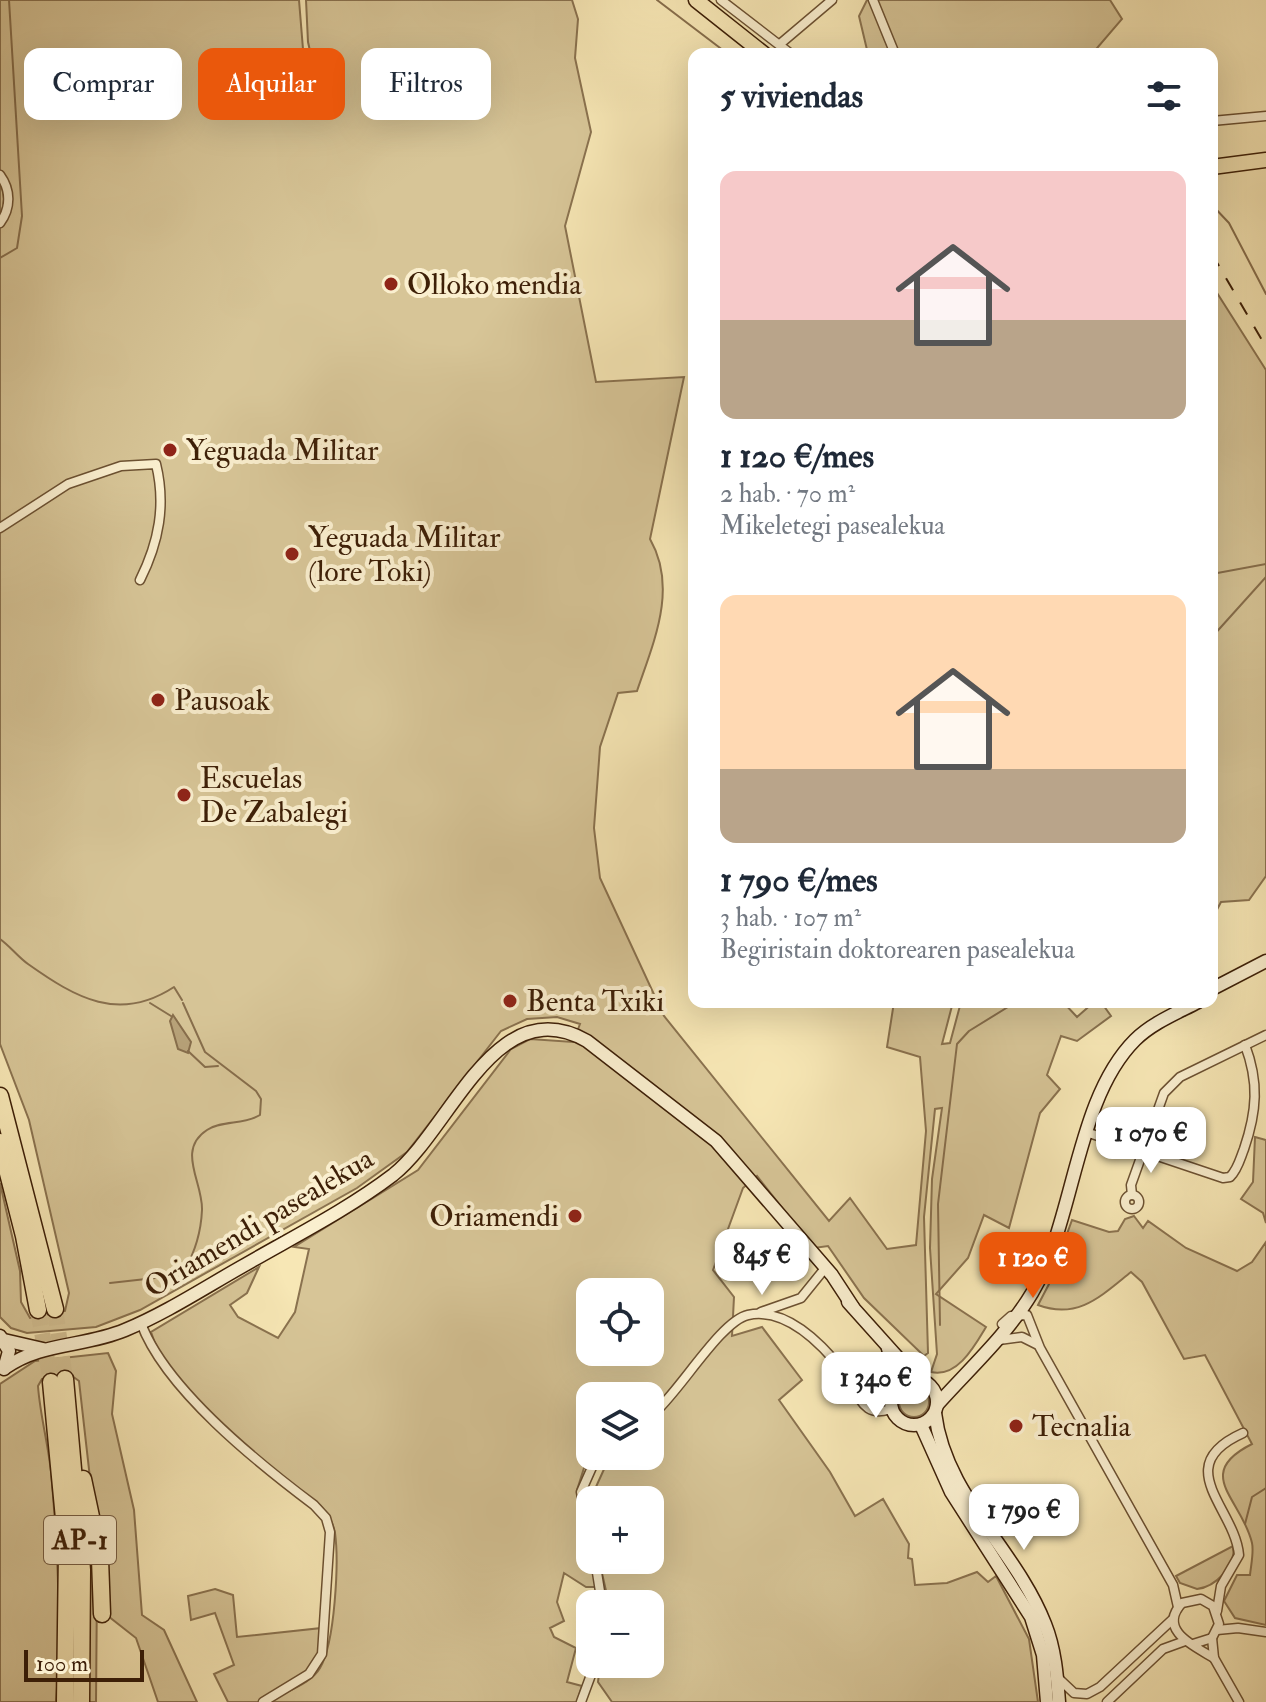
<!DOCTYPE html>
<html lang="es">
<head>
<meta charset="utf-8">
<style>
  :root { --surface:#fff; --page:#f2f2f3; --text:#1f2937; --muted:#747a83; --accent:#ea580c }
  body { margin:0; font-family:"IM FELL Double Pica",serif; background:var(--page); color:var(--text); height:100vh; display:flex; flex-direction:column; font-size:30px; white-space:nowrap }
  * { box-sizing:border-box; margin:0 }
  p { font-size:26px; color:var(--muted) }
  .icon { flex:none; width:44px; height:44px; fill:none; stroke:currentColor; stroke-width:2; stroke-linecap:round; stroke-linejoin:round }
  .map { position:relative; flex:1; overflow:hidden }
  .details { position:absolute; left:688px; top:48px; width:530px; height:960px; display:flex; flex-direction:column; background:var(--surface); border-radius:16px; box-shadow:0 8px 32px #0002 }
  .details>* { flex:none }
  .top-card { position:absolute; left:24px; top:48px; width:544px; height:72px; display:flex; gap:16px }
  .controls { position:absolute; left:576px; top:1278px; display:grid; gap:16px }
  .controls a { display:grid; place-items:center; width:88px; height:88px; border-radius:16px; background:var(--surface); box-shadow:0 8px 32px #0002; font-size:40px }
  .scale { position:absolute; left:24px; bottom:20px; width:120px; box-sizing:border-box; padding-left:8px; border:4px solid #3d1f07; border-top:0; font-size:22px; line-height:28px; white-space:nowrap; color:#3d1f07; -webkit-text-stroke:6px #faefcf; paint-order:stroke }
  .price { position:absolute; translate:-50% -68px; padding:0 18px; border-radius:16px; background:#fff; color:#222; font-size:26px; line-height:52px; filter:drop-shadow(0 2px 4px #0008) }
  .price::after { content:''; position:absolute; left:50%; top:48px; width:24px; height:18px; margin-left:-12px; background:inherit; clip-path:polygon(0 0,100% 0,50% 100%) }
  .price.current { background:var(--accent); color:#fff }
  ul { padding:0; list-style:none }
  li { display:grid; align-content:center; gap:16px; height:424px; padding:0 32px }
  li span { display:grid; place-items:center; height:248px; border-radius:16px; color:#555 }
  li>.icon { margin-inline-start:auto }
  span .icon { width:144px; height:144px; fill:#fffc; stroke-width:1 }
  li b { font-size:34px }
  h2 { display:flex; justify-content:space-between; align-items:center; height:96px; padding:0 32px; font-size:34px }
  .tag { padding:0 28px; border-radius:16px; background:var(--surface); box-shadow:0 8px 32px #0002; font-size:28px; line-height:72px }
  .tag.current { background:var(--accent); color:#fff }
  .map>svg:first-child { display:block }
  .green { fill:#d7c597; stroke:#8a724f; stroke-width:2; fill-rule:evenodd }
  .water { fill:#b8a37a; stroke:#876e4c; stroke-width:2 }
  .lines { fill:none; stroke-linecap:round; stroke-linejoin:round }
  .stream { stroke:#876e4c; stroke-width:2 }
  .highway-tunnel { stroke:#d2bf92; stroke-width:16; stroke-dasharray:16 8; stroke-linecap:butt }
  .street-casing { stroke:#6c5132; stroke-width:11 }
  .secondary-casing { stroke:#3d1f07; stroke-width:15 }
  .primary-casing { stroke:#3d1f07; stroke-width:17 }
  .highway-casing { stroke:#3d1f07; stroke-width:19 }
  .street { stroke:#faefcf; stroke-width:8 }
  .secondary { stroke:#faefcf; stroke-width:12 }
  .primary { stroke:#f7e7b5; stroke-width:14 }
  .highway { stroke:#f7e7b5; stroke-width:16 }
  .rail { stroke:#3d1f07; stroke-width:2; stroke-dasharray:14 14; stroke-linecap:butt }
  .poi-dot { fill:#8f2418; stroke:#faefcf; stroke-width:3 }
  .labels { text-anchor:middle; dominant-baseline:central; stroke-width:8; stroke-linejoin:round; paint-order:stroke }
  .shield { fill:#faefcf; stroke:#765d43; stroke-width:2 }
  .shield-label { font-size:28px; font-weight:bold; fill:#3d1f07 }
  .poi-label { font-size:30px; fill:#3d1f07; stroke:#faefcf; text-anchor:start }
  .street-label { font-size:30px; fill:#3d1f07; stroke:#faefcf }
</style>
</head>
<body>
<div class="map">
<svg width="1266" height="1702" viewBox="0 0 1266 1702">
  <rect width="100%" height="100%" fill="#f7e7b5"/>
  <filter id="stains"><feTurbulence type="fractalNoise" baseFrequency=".0025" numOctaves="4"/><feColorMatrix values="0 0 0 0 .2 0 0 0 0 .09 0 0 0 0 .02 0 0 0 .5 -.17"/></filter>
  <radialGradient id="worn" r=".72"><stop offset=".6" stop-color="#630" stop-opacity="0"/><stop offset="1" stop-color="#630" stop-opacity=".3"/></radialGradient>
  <g class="green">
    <path d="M0 0H299L306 86 316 77 308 42 306 0H572L578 19 575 58 591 132 565 226 596 382 684 377 650 539C678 588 654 641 637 691L618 693 600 747 594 828 600 878 664 1016 829 1221 850 1198 887 1249 916 1245 926 1131 920 1057 887 1047 894 1002H953L942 1044 950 1043 961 1002H1063L1077 1017 1094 1002H1101L1111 1016 1077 1041 1061 1036 1047 1075 1060 1089 1040 1113 1009 1228 984 1215 968 1258 936 1294 986 1327C974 1347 957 1378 931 1372L937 1354 930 1248 932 1179 942 1108 935 1109 924 1217 928 1353 924 1356 864 1298 828 1246 814 1248 757 1176 743 1188 713 1270 734 1297 732 1336 762 1327 802 1380 779 1400 830 1472 855 1516 883 1499 909 1544 908 1558 912 1559 915 1585 947 1583 977 1572 988 1582 996 1576 1029 1639 1038 1702H612L598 1682 600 1664H650V1604H609L599 1560H650V1500H590L610 1456H650V1396H590V1449L577 1490 578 1504 590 1500V1560H593L596 1587H586L564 1573 557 1602 564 1621 550 1628 554 1637 576 1648 567 1682 582 1686 577 1702H269C284 1691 310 1685 320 1668 335 1643 339 1562 335 1533 333 1522 328 1515 321 1506 271 1467 168 1392 151 1332L259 1267 247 1293 230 1305 238 1317 278 1338 295 1312 309 1249 294 1247 418 1170 511 1049 530 1039 573 1042 580 1024 557 1017 527 1019 501 1031 407 1152 357 1188 140 1310 96 1327 27 1333 11 1328 0 1317V1183L20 1271 21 1302 30 1318 65 1311 69 1293 29 1120 0 1044ZM590 1292H650V1352H590Z"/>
    <polygon points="867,0 1110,0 1122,19 1092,54 868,54 859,16"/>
    <polygon points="1212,285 1266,370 1266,876 1249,900 1221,902 1212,919"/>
    <polygon points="1255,1137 1266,1140 1266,1223 1263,1213 1241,1199 1253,1182"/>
    <path d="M1134 1216 1143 1228 1148 1221 1186 1248 1237 1271 1252 1262 1266 1242V1625L1235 1618 1224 1601 1237 1575H1250C1251 1565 1254 1552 1252 1543 1242 1499 1192 1474 1252 1444L1205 1355 1184 1359 1142 1282 1131 1272C1101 1296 1078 1320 1038 1305L1049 1284 1072 1220 1109 1232 1118 1231 1125 1219Z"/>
    <path d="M108 1353 116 1371 112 1414 134 1510 142 1615 164 1630 197 1702H158L136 1638 108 1616 109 1579 90 1478 79 1381 68 1373 58 1381 53 1377 42 1379 38 1386C40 1415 48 1443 51 1472 58 1549 62 1625 56 1702H0V1384L35 1361Z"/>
    <polygon points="883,1356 892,1374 884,1404 875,1406 864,1396 852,1376"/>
    <circle cx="914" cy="1402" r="15"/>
    <polygon points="87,1521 97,1584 96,1702 89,1702"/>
    <path d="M1233 1546C1237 1566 1215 1587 1197 1589L1180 1583 1176 1576Z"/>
    <polygon points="215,1589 233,1595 237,1637 322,1628 319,1654 311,1669 258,1702 228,1702 214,1674 234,1665 215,1613 191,1620 188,1596"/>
  </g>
  <polygon class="water" points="173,1015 191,1042 188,1053 178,1049 170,1021"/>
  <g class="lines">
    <g class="stream">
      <polyline points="657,0 728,54"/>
      <polyline points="1212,205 1229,223 1266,294"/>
      <polyline points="0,258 17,248 22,216 9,0"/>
      <polyline points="1212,574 1266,564"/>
      <polyline points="1212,637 1266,577"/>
      <path d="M0 939C10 946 18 957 28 964 76 998 119 1023 174 987L182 1000"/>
      <polyline points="150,1003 171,1016"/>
      <polyline points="188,1051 205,1067 218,1066"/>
      <path d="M110 1283 155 1278 185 1269C196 1250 201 1232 202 1210 203 1182 176 1150 207 1130 222 1120 244 1125 260 1115L261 1099 256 1091 205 1052 183 1003"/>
      <polyline points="940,1325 938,1204 957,1044 969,1031 1016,1002"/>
      <polyline points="1245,1524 1252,1497 1266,1488"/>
    </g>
    <g class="highway-tunnel">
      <polyline points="55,1309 65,1379"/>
      <polyline points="38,1310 51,1382"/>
    </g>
    <defs>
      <g id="street">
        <polyline points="721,0 791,54"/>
        <polyline points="873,0 895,54"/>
        <polyline points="780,44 832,0"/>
        <polyline points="1212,121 1266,116"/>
        <path d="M0 175C11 190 11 208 0 223"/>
        <path d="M0 528 68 484 121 466 156 464C166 505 159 542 140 580"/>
        <path d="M1089 1133 1223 1178 1230 1177C1238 1169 1240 1159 1244 1149 1257 1111 1259 1082 1245 1045"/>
        <circle cx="1132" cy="1202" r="7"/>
        <polyline points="1132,1195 1131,1185 1164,1093 1180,1077 1266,1035"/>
        <polyline points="761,1312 801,1298 822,1272"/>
        <path d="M141 1323C165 1389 258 1463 314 1505L326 1518 330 1532 322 1654 309 1674 263 1702"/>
        <polyline points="1002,1324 1011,1316 1027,1315 1040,1348 1173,1585 1178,1607"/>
        <polyline points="999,1340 1022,1337 1038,1345"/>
        <path d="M650 1417C677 1396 720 1321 748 1315 786 1307 822 1344 844 1372 852 1383 857 1400 868 1408 876 1413 883 1411 892 1409"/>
        <polyline points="590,1542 581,1492 597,1456"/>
        <polyline points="595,1560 602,1604"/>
        <path d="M1217 1611 1221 1586 1239 1555C1235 1508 1169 1466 1243 1433"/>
        <polyline points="1217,1630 1238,1628 1266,1632"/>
        <polyline points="1212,1638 1214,1658 1239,1702"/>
        <path d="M1193 1644 1212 1638 1219 1624 1213 1606 1201 1599 1182 1603C1157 1630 1194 1646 1214 1658"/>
        <polyline points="1057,1677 1074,1693 1087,1694 1100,1687 1173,1619"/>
        <polyline points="581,1702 595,1664"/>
        <polyline points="1107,1702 1163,1649 1185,1641"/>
      </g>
      <g id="secondary">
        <polyline points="1212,989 1266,961"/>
        <polyline points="848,1302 918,1380"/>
        <polyline points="0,1336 9,1351 4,1369"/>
        <polyline points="4,1340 43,1349"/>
        <polyline points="888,1349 897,1370 897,1386"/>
        <path d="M5 1368C41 1342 85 1347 125 1330 166 1313 204 1288 243 1266 293 1237 347 1210 393 1175 452 1128 495 989 587 1041L716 1141 832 1275 853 1307"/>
        <circle cx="914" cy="1402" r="23"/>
        <path d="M937 1405C969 1369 1007 1335 1032 1293 1075 1221 1075 1100 1135 1040 1152 1023 1177 1013 1198 1002"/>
        <path d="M935 1413C945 1496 1016 1549 1045 1624 1055 1649 1057 1675 1059 1702"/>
        <polyline points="921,1425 951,1492 1031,1617 1043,1655 1047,1702"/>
      </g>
      <g id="primary">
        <polyline points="696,0 764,54"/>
        <polyline points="1212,167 1266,160"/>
      </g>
      <g id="highway">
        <polyline points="0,1096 55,1309"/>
        <polyline points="0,1142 24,1236 38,1310"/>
        <polyline points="65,1379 82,1570 81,1702"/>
        <polyline points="51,1382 67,1550 65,1702"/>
        <polyline points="83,1479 100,1559 102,1614"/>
      </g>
    </defs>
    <use href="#street" class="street-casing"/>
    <use href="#secondary" class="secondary-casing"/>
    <use href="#primary" class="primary-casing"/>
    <use href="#highway" class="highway-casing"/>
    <use href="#street" class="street"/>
    <use href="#secondary" class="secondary"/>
    <use href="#primary" class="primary"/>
    <use href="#highway" class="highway"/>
    <polyline class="rail" points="1212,254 1266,347"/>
  </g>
  <g class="poi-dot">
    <circle cx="391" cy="284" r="8"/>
    <circle cx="170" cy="450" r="8"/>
    <circle cx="292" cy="554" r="8"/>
    <circle cx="158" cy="700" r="8"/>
    <circle cx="184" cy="795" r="8"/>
    <circle cx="510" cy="1001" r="8"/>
    <circle cx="575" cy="1216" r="8"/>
    <circle cx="1016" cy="1426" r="8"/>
  </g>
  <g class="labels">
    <rect class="shield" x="44" y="1516" width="72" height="48" rx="6"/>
    <g class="shield-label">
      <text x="80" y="1540">AP-1</text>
    </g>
    <g class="poi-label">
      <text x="407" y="284">Olloko mendia</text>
      <text x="186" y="450">Yeguada Militar</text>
      <text x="308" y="537">Yeguada Militar<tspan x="308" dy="34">(lore Toki)</tspan></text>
      <text x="174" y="700">Pausoak</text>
      <text x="200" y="778">Escuelas<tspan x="200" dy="34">De Zabalegi</tspan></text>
      <text x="526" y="1001">Benta Txiki</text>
      <text x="559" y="1216" text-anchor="end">Oriamendi</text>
      <text x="1032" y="1426">Tecnalia</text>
    </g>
    <g class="street-label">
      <text transform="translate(259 1223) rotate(-31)">Oriamendi pasealekua</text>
    </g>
  </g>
  <rect width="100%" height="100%" filter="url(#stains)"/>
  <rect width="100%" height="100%" fill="url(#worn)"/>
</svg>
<div class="controls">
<a><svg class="icon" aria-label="locate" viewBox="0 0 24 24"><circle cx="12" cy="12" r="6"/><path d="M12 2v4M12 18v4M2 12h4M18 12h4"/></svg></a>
<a><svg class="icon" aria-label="layers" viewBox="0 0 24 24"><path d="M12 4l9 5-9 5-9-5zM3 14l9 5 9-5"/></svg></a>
<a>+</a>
<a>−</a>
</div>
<div class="scale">100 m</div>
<b class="price" style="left:1151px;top:1175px">1 070 €</b>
<b class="price" style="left:762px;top:1297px">845 €</b>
<b class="price current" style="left:1033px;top:1300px">1 120 €</b>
<b class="price" style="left:876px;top:1420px">1 340 €</b>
<b class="price" style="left:1024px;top:1552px">1 790 €</b>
<div class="top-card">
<a class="tag">Comprar</a>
<a class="tag current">Alquilar</a>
<a class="tag">Filtros</a>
</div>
<section class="details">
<h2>5 viviendas<svg class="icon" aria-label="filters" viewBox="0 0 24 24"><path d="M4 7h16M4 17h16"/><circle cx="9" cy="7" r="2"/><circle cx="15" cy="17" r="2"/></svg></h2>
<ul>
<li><span style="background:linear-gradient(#f6c9c9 60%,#b9a48a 0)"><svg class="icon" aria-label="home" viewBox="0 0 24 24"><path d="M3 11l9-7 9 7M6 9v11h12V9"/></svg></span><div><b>1 120 €/mes</b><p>2 hab. · 70 m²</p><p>Mikeletegi pasealekua</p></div></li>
<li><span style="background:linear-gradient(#ffd9b3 70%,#b9a48a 0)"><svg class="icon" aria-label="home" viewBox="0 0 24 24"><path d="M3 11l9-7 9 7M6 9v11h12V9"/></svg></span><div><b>1 790 €/mes</b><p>3 hab. · 107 m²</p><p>Begiristain doktorearen pasealekua</p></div></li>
</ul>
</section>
</div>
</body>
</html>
